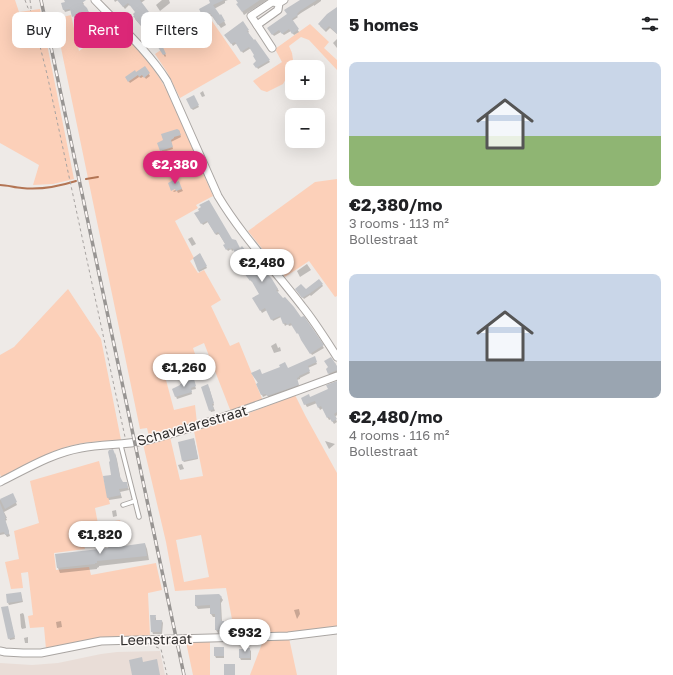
<!DOCTYPE html>
<html lang="en">
<head>
<meta charset="utf-8">
<style>
  :root { --surface:#fff; --page:#f2f2f2; --text:#202124; --muted:#757577; --accent:#db2777 }
  body { margin:0; font-family:"Golos Text",sans-serif; background:var(--page); color:var(--text); height:100vh; display:flex; flex-direction:column; font-size:15px; white-space:nowrap }
  * { box-sizing:border-box; margin:0 }
  p { font-size:13px; color:var(--muted) }
  .icon { flex:none; width:22px; height:22px; fill:none; stroke:currentColor; stroke-width:2; stroke-linecap:round; stroke-linejoin:round }
  .map { position:relative; flex:1; overflow:hidden }
  .details { display:flex; flex-direction:column; background:var(--surface); width:336px }
  .details>* { flex:none }
  .banner { position:absolute; left:12px; top:12px; width:265px; height:36px; display:flex; gap:8px }
  .tools { position:absolute; left:285px; top:60px; display:grid; gap:8px }
  .tools a { display:grid; place-items:center; width:40px; height:40px; border-radius:8px; background:var(--surface); box-shadow:0 4px 16px #0002; font-size:20px }
  .price { position:absolute; translate:-50% -34px; padding:0 9px; border-radius:14px; background:#fff; color:#222; font-size:13px; line-height:26px; filter:drop-shadow(0 1px 2px #0008) }
  .price::after { content:''; position:absolute; left:50%; top:24px; width:12px; height:9px; margin-left:-6px; background:inherit; clip-path:polygon(0 0,100% 0,50% 100%) }
  .price.current { background:var(--accent); color:#fff }
  ul { padding:0; list-style:none }
  li { display:grid; align-content:center; gap:8px; height:212px; padding:0 12px }
  li span { display:grid; place-items:center; height:124px; border-radius:8px; color:#555 }
  li>.icon { margin-inline-start:auto }
  span .icon { width:72px; height:72px; fill:#fffc; stroke-width:1 }
  li b { font-size:17px }
  h2 { display:flex; justify-content:space-between; align-items:center; height:48px; padding:0 12px; font-size:17px }
  .chip { padding:0 14px; border-radius:8px; background:var(--surface); box-shadow:0 4px 16px #0002; font-size:14px; line-height:36px }
  .chip.current { background:var(--accent); color:#fff }
  main { display:flex; flex:1; min-height:0 }
  .map>svg:first-child { display:block }
  .built { fill:#e9ddd7 }
  .green { fill:#fcd0b9; fill-rule:evenodd }
  .shadow { fill:#0003 }
  .lines { fill:none; stroke-linecap:round; stroke-linejoin:round }
  .stream { stroke:#b37554; stroke-width:2 }
  .building { fill:#c0c2c6 }
  .lane-casing { stroke:#a9a5a2; stroke-width:5.5 }
  .street-casing { stroke:#a9a5a2; stroke-width:9 }
  .path { stroke:#a7a3a1; stroke-width:1; stroke-dasharray:3 3; stroke-linecap:butt }
  .lane { stroke:#fff; stroke-width:3.5 }
  .street { stroke:#fff; stroke-width:7 }
  .rail-casing { stroke:#989593; stroke-width:3.5 }
  .rail { stroke:#fcf7f5; stroke-width:2; stroke-dasharray:6; stroke-linecap:butt }
  .labels { text-anchor:middle; dominant-baseline:central; stroke-width:3; stroke-linejoin:round; paint-order:stroke }
  .street-label { font-size:14px; fill:#2f2d2c; stroke:#fcf7f5 }
</style>
</head>
<body>
<main>
<div class="map">
<svg width="337" height="675" viewBox="0 0 337 675">
  <rect width="100%" height="100%" fill="#eeeae7"/>
  <polygon class="built" points="160,651 165,675 0,675 0,663 32,665 58,663 101,654 117,652"/>
  <g class="green">
    <polygon points="0,0 15,0 19,12 40,9 74,179 53,184 33,185 39,165 0,143"/>
    <polygon points="71,15 79,51 115,25 136,46 157,74 168,92 213,196 196,205 198,208 175,221 194,258 190,261 198,273 204,270 221,300 211,306 230,346 239,342 263,401 231,412 204,343 193,348 200,369 166,380 174,410 195,405 197,423 149,436 147,428 140,429 55,19"/>
    <polygon points="212,21 241,63 180,98 167,72 155,54 171,43 174,45"/>
    <polygon points="310,24 329,42 324,48 337,60 337,70 309,40 301,37 289,46 292,53 293,60 291,69 287,77 283,84 267,92 261,90 253,81 282,62 275,49"/>
    <polygon points="337,179 337,296 335,297 309,261 285,277 248,231 315,182"/>
    <path d="M68 289 101 339 121 440C108 441 92 441 78 444 53 449 25 465 1 477L0 474V355L14 347Z"/>
    <path d="M295 395 305 415 337 473V628L261 635H235L226 588 175 591 166 542 143 444 170 437 180 480 203 476 194 431 228 421ZM201 535 209 577 184 582 176 540Z"/>
    <polygon points="99,461 110,504 95,508 98,524 120,520 124,535 84,545 85,549 54,553 56,570 89,567 91,575 156,563 162,590 148,593 150,636 131,636 97,638 46,649 44,627 30,628 28,616 33,615 28,572 21,573 23,588 11,589 5,562 19,559 14,531 39,523 30,481"/>
    <polygon points="289,638 297,675 250,675 263,641"/>
    <polygon points="210,641 210,675 193,675 186,642"/>
  </g>
  <g class="shadow">
    <polygon points="65,0 81,0 84,4 83,5 88,11 96,28 82,38 75,28 81,24 77,17 74,18 72,10 65,12 64,10 62,4 67,3"/>
    <polygon points="114,0 145,0 141,3 149,15 146,17 155,29 148,34 135,19 136,13 131,5 130,6 129,5 125,9 118,0 115,2"/>
    <polygon points="162,0 169,0 170,3 160,11 156,5"/>
    <polygon points="210,0 228,0 225,1 225,3 214,9 219,16 221,15 226,25 221,28 212,16 206,20 200,10 211,3"/>
    <polygon points="237,0 267,0 244,15 238,4 240,3"/>
    <polygon points="301,0 321,0 321,1 314,6 314,5 301,13 297,16 298,17 292,21 299,32 294,35 291,31 284,35 281,32 274,36 268,28 288,15"/>
    <polygon points="337,8 337,34 330,28 326,32 320,26"/>
    <polygon points="101,19 108,26 103,31 97,26"/>
    <polygon points="243,23 249,32 248,33 270,62 258,69 255,64 258,62 256,55 251,48 243,53 237,43 233,46 226,35"/>
    <polygon points="168,28 173,36 170,37 172,41 162,47 166,56 165,57 155,41 162,37"/>
    <polygon points="337,39 337,48 333,43"/>
    <polygon points="145,68 150,76 146,79 144,76 141,78 139,77 130,83 126,77 136,74"/>
    <polygon points="203,91 205,96 202,97 200,93"/>
    <polygon points="195,99 199,107 193,110 191,108"/>
    <polygon points="179,130 181,137 171,142 173,149 163,152 161,150"/>
    <polygon points="178,182 183,191 178,193 177,191 174,192 173,191 180,188 176,183"/>
    <polygon points="200,211 258,266 271,280 279,291 277,292 300,319 303,318 324,348 312,355 293,325 289,326 288,324 285,326 281,317 273,321 267,310 262,313 254,298 261,294 252,281 252,282 246,275 249,270 234,250 232,251 231,249 228,251 224,245 226,245 219,234 216,235 208,222 203,225 196,214"/>
    <polygon points="192,237 196,244 192,246 188,239"/>
    <polygon points="200,254 207,268 199,272 194,258"/>
    <polygon points="307,264 311,270 300,277 297,271"/>
    <polygon points="319,280 323,286 311,296 310,295 304,299 297,290 306,291"/>
    <polygon points="276,343 278,348 280,347 281,351 274,353 271,346"/>
    <polygon points="314,358 317,364 308,368 310,373 300,378 300,379 297,380 299,387 269,398 267,395 263,397 257,384 262,375 287,369"/>
    <polygon points="332,361 336,364 335,365 337,368 337,372 330,376 329,374"/>
    <polygon points="194,382 196,389 191,390 192,394 177,399 173,389"/>
    <polygon points="337,382 337,415 335,417 337,422 334,424 331,419 329,420 323,408 320,410 317,403 307,407 302,399 310,398 329,390"/>
    <polygon points="209,387 214,405 213,406 215,411 211,412 210,410"/>
    <polygon points="194,440 198,459 184,462 183,461"/>
    <polygon points="325,441 335,444 329,449"/>
    <polygon points="115,453 117,460 121,481 122,484 126,483 129,490 120,492 122,498 109,500 108,497 112,476 111,462"/>
    <polygon points="182,464 184,469 180,470 178,465"/>
    <polygon points="12,494 17,505 4,512 7,518 6,518 7,520 5,521 10,536 7,537 5,534 0,535 0,500"/>
    <polygon points="116,510 117,516 113,517 112,511"/>
    <polygon points="145,544 147,549 149,560 99,566 99,567 97,568 97,569 60,573 58,568 56,555"/>
    <polygon points="21,593 23,602 9,605 8,603"/>
    <polygon points="196,596 221,597 223,600 221,603 222,622 224,622 225,625 225,633 218,633 216,630 216,617 213,617 211,614 211,608 198,609 196,606"/>
    <polygon points="8,609 15,639 10,640 9,638"/>
    <polygon points="299,609 300,614 297,619 294,610"/>
    <polygon points="23,613 24,615 26,628 22,629 21,627 20,614"/>
    <polygon points="155,616 156,618 156,621 162,621 163,623 162,634 153,634 152,631"/>
    <polygon points="61,621 62,627 57,628 56,622"/>
    <polygon points="28,637 28,643 25,643 24,638"/>
    <polygon points="223,648 224,650 224,658 216,658 215,656"/>
    <polygon points="249,649 251,651 251,660 241,660 240,658 240,650"/>
  </g>
  <g class="lines">
    <g class="stream">
      <polyline points="86,179 98,177"/>
      <path d="M0 185C8 185 15 188 22 188 39 190 60 186 76 181"/>
    </g>
  </g>
  <g class="building">
    <polygon points="64,0 86,0 82,3 87,8 95,26 80,37 74,28 80,24 76,15 72,17 70,9 63,10 61,3 65,2"/>
    <polygon points="117,0 140,0 149,12 146,15 155,26 146,32 133,16 134,16 133,14 135,12 128,3 123,7"/>
    <polygon points="209,0 224,0 213,5 220,15 221,14 225,21 218,25 210,13 203,17 199,9 210,3"/>
    <polygon points="236,0 260,0 242,12 236,4 238,3"/>
    <polygon points="300,0 317,0 300,11 297,14 298,15 292,19 299,29 292,34 289,29 282,34 279,30 272,35 267,28 287,14 284,10"/>
    <polygon points="337,7 337,34 329,26 325,30 318,24 327,14"/>
    <polygon points="101,17 107,23 101,30 94,24"/>
    <polygon points="243,21 249,30 247,31 254,40 255,39 270,60 256,68 253,64 256,61 253,56 254,55 249,47 241,52 235,42 231,44 224,35"/>
    <polygon points="168,27 172,34 170,35 172,38 162,45 166,54 163,55 154,41 160,37 158,33"/>
    <polygon points="145,66 150,73 144,78 142,75 139,77 138,75 128,82 125,77 135,70 136,72"/>
    <polygon points="194,95 199,105 191,109 186,99"/>
    <polygon points="177,129 179,130 181,135 174,137 174,138 171,140 173,147 160,151 157,143 163,140 161,134"/>
    <polygon points="175,179 177,182 179,181 182,189 176,191 175,189 171,191 168,183"/>
    <polygon points="209,200 232,239 236,240 240,248 242,246 246,251 248,250 259,265 272,279 278,289 276,290 283,298 285,297 294,307 301,317 304,316 324,345 310,354 301,340 298,333 297,334 292,326 291,323 287,325 286,323 283,324 280,316 271,320 265,308 260,311 252,298 259,294 251,280 250,281 244,273 247,270 232,248 230,250 229,248 226,250 223,245 225,244 218,232 215,234 207,221 201,224 194,213 199,211 198,209 201,207 199,205"/>
    <polygon points="200,253 207,266 198,271 193,258"/>
    <polygon points="319,279 323,284 309,294 302,298 295,289 301,284 306,289"/>
    <polygon points="315,356 317,362 308,366 310,371 299,376 299,377 297,378 299,385 267,396 266,394 261,395 256,384 258,383 251,373 260,369 262,374 280,367 279,365 285,362 288,368"/>
    <polygon points="331,357 337,366 337,370 328,374 326,369 328,367 324,361"/>
    <polygon points="194,379 196,386 191,388 192,392 175,397 172,389 180,385 180,384"/>
    <polygon points="337,381 337,412 334,414 337,419 332,422 329,417 327,418 321,406 318,408 315,401 304,405 301,398 309,394 310,397 328,389 326,385"/>
    <polygon points="208,384 214,403 212,404 214,409 209,411 201,387"/>
    <polygon points="194,438 198,458 182,461 178,442"/>
    <polygon points="113,449 116,457 120,477 123,482 127,482 128,488 119,489 121,495 107,498 103,476 111,475 109,462 110,461 108,452 109,450"/>
    <polygon points="13,493 17,502 5,509 0,499"/>
    <polygon points="0,503 6,518 5,519 9,531 9,534 5,535 4,532 0,533"/>
    <polygon points="145,543 147,556 97,561 97,563 95,563 95,564 57,568 55,554 108,548 109,546 112,544 117,547"/>
    <polygon points="21,592 22,601 7,603 6,594"/>
    <polygon points="219,594 222,597 220,599 221,621 224,621 224,630 215,630 215,614 210,614 210,605 195,606 195,595"/>
    <polygon points="8,606 15,637 8,639 1,607"/>
    <polygon points="150,615 156,615 155,620 162,620 161,632 151,632"/>
    <rect x="214" y="647" width="10" height="9"/>
    <polygon points="245,648 250,648 250,658 239,658 239,649 245,649"/>
    <polygon points="142,657 143,662 157,659 160,675 132,675 129,660"/>
    <rect x="224" y="664" width="11" height="11"/>
  </g>
  <g class="lines">
    <defs>
      <g id="lane">
        <polyline points="123,444 121,446 139,517"/>
        <polyline points="123,505 135,501"/>
      </g>
      <g id="street">
        <path d="M95 0C120 26 148 51 167 81L218 196C242 236 274 269 302 306 315 322 326 340 337 357"/>
        <polyline points="279,3 272,2 251,16 257,25 278,10 279,3 284,0"/>
        <polyline points="257,25 272,48"/>
        <path d="M0 482C26 469 52 453 81 448 102 444 123 445 144 441 174 434 203 424 232 414 267 402 302 389 337 376"/>
        <polyline points="0,651 5,652 23,653 41,653 101,641 288,636 337,630"/>
      </g>
    </defs>
    <use href="#lane" class="lane-casing"/>
    <use href="#street" class="street-casing"/>
    <g class="path">
      <polyline points="25,0 28,8 31,11"/>
      <polyline points="30,0 31,7 31,11 47,74 125,437"/>
      <polyline points="156,647 161,649 167,675"/>
    </g>
    <use href="#lane" class="lane"/>
    <use href="#street" class="street"/>
    <defs>
      <polyline id="rail" points="41,0 184,675"/>
    </defs>
    <use href="#rail" class="rail-casing"/>
    <use href="#rail" class="rail"/>
  </g>
  <g class="labels">
    <g class="street-label">
      <text transform="translate(192 425) rotate(-16)">Schavelarestraat</text>
      <text transform="translate(156 639) rotate(-1)">Leenstraat</text>
    </g>
  </g>
</svg>
<div class="tools">
<a>+</a>
<a>−</a>
</div>
<b class="price current" style="left:175px;top:185px">€2,380</b>
<b class="price" style="left:262px;top:283px">€2,480</b>
<b class="price" style="left:184px;top:388px">€1,260</b>
<b class="price" style="left:100px;top:555px">€1,820</b>
<b class="price" style="left:245px;top:653px">€932</b>
<div class="banner">
<a class="chip">Buy</a>
<a class="chip current">Rent</a>
<a class="chip">Filters</a>
</div>
</div>
<section class="details">
<h2>5 homes<svg class="icon" aria-label="filters" viewBox="0 0 24 24"><path d="M4 7h16M4 17h16"/><circle cx="9" cy="7" r="2"/><circle cx="15" cy="17" r="2"/></svg></h2>
<ul>
<li><span style="background:linear-gradient(#c9d6e8 60%,#8fb573 0)"><svg class="icon" aria-label="home" viewBox="0 0 24 24"><path d="M3 11l9-7 9 7M6 9v11h12V9"/></svg></span><div><b>€2,380/mo</b><p>3 rooms · 113 m²</p><p>Bollestraat</p></div></li>
<li><span style="background:linear-gradient(#c9d6e8 70%,#9aa5b1 0)"><svg class="icon" aria-label="home" viewBox="0 0 24 24"><path d="M3 11l9-7 9 7M6 9v11h12V9"/></svg></span><div><b>€2,480/mo</b><p>4 rooms · 116 m²</p><p>Bollestraat</p></div></li>
</ul>
</section>
</main>
</body>
</html>
